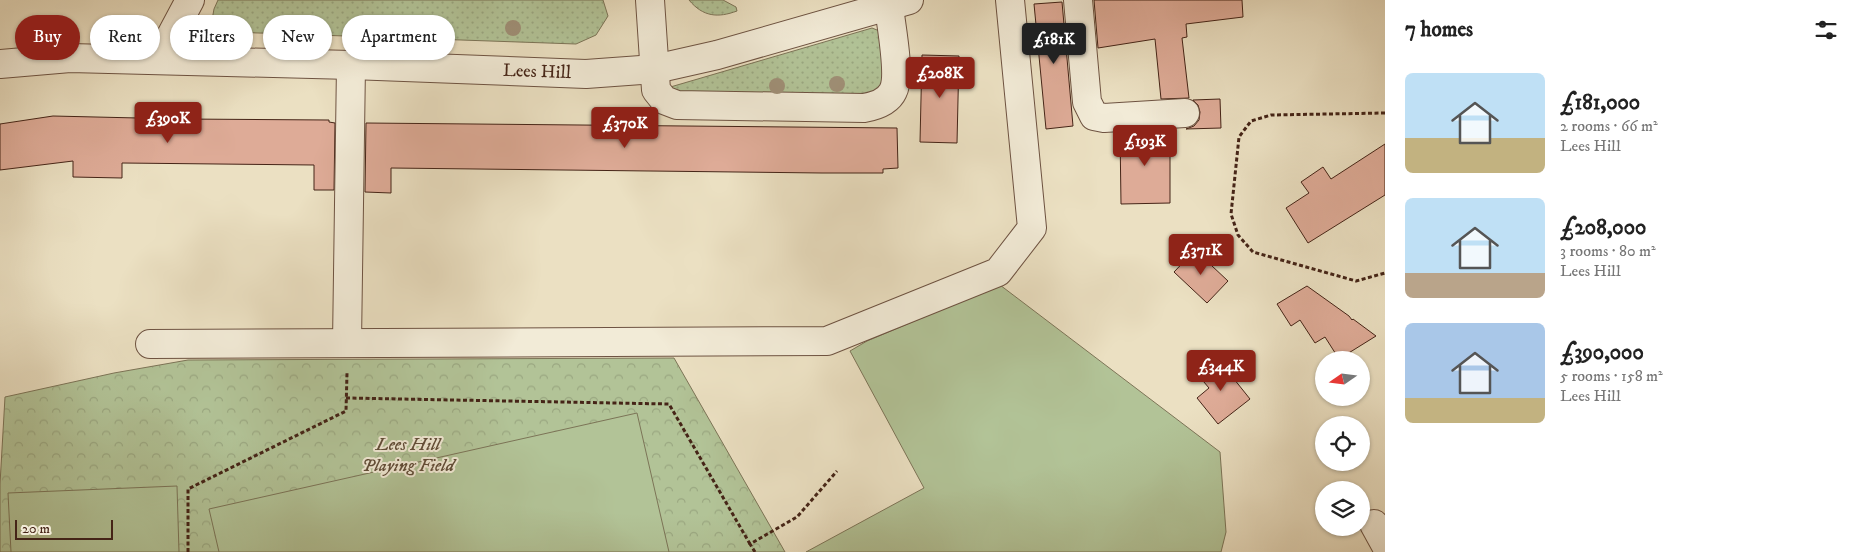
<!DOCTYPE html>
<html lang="en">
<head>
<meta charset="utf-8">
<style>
  :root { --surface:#fff; --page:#f2f2f2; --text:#222; --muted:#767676; --accent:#8f2418 }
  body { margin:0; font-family:"IM FELL DW Pica",serif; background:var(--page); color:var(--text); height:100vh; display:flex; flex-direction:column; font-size:19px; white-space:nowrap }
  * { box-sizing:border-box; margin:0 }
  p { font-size:16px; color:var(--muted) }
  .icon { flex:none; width:28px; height:28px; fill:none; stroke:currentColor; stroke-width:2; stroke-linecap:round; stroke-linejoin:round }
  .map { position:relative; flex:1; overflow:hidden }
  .side { display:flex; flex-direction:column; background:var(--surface); width:475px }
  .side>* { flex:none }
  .guide { position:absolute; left:15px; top:15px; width:475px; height:45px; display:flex; gap:10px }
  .needle { width:32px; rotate:256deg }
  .controls { position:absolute; left:1315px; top:351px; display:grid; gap:10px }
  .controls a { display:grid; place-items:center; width:55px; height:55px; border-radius:50%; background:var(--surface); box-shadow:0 1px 4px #0004; font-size:25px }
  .scale { position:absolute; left:15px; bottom:12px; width:98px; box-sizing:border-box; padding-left:5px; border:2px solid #452417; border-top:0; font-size:14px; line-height:18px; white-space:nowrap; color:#452417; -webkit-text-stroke:4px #f2ebd7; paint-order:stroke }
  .price { position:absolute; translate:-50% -42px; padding:0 11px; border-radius:5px; background:var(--accent); color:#fff; font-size:16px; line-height:32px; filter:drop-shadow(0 1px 2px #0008) }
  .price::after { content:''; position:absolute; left:50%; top:30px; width:15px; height:11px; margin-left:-8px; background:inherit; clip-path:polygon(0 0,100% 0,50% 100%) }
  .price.current { background:#222; color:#fff }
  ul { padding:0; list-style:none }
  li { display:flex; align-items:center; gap:15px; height:125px; padding:0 20px }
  li span { display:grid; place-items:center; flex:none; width:140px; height:100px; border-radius:8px; color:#555 }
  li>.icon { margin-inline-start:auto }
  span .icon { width:60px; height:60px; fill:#fffc; stroke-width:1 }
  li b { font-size:21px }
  h2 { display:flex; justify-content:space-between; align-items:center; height:60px; padding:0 20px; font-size:21px }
  .pill { padding:0 18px; border-radius:22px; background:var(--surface); box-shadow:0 1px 4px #0004; font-size:18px; line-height:45px }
  .pill.current { background:var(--accent); color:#fff }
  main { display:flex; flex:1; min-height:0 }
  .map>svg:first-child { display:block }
  .grass { fill:url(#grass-dots); stroke:#7c7457 }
  .forest { fill:url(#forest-crowns); stroke:#7c7457 }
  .garden { fill:#b2c397; stroke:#7c7457 }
  .building { fill:#deab97; stroke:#452417 }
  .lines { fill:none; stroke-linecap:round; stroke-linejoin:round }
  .minor-casing { stroke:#6e5342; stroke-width:30 }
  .path { stroke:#452417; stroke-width:3; stroke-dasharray:4 2.5; stroke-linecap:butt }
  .minor { stroke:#f2ebd7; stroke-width:28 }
  .tree { fill:#9f8f76 }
  .labels { text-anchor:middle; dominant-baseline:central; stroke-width:4; stroke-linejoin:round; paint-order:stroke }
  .street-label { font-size:18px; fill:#452417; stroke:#f2ebd7 }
  .park-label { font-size:18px; font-style:italic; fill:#604c37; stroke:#f2ebd7 }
</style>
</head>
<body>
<main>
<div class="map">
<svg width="1385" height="552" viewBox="0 0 1385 552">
  <defs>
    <pattern id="grass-dots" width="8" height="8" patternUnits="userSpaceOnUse" patternTransform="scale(1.25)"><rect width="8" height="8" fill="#b2c397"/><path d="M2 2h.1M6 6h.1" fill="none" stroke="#9aa781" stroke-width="1.8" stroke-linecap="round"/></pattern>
    <pattern id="forest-crowns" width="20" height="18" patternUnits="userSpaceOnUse" patternTransform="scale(1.25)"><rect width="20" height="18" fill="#b2c397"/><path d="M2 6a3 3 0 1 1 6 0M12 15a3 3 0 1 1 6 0" fill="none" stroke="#9aa781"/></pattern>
  </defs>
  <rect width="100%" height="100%" fill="#ebe0c2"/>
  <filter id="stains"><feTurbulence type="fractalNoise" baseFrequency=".004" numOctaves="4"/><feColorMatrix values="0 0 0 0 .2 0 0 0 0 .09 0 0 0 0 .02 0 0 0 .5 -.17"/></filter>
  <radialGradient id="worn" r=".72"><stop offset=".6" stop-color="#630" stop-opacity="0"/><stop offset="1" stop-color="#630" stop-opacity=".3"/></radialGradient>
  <g class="grass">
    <polygon points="218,0 603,0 608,16 596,35 576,44 230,32 220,29 212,20 214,9"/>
    <path d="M689 0H723L736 7 737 11C718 18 703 17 689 0Z"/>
    <polygon points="872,28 882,32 886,78 880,91 866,98 678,96 667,88"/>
  </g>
  <polygon class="forest" points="674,358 785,552 0,552 0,484 5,397 114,373 188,360"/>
  <g class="garden">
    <polygon points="1000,285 1220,452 1226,532 1221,552 806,552 924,488 850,351 867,341"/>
    <polygon points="637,413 669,552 219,552 209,509"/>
    <polygon points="177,486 179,552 11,552 8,493"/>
  </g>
  <g class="building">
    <polygon points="1094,0 1242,0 1243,17 1186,24 1187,37 1182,38 1189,98 1161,99 1155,39 1098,48"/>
    <polygon points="1062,2 1073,126 1046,129 1034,4"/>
    <polygon points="922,55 959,56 957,143 920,142"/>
    <polygon points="1220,99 1221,128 1186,129 1194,126 1199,120 1200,112 1198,105 1193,100"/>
    <polygon points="53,116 181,119 329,120 329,122 335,123 334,190 314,190 314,165 122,163 122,178 73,177 73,161 0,170 0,124"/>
    <polygon points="366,123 897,128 898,168 883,169 883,173 822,173 391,168 391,193 365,192"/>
    <polygon points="1164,130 1170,130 1170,203 1121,204 1120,133"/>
    <polygon points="1385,144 1385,195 1308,243 1286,208 1309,193 1301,182 1323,167 1331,179"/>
    <polygon points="1195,250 1228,281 1207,303 1174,272"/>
    <polygon points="1307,286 1349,316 1352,320 1353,319 1376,336 1339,359 1325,337 1315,343 1300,320 1291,326 1277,304"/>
    <polygon points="1218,359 1250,399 1218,424 1197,398 1209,388 1198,375"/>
  </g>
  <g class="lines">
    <defs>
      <g id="minor">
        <path d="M650 0 656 90 664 100 677 105 864 108C875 106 888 102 893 91 901 76 891 25 889 7"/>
        <polyline points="1078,0 1087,102 1094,116 1104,118 1185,113"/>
        <polyline points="158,60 190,0"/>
        <polyline points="0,64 70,58 351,65 586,74 655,69 717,55 909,0"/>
        <polyline points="347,343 351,65"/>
        <polyline points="150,344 827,341 998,272 1032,228 1010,0"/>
        <polyline points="1374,524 1385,544"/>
      </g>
    </defs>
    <use href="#minor" class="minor-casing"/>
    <g class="path">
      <polyline points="1385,113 1271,115 1251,121 1239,137 1231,214 1238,235 1253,252 1356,281 1385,273"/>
      <polyline points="346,398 669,404 750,544"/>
      <polyline points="188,552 188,489 346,411 347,373"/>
      <polyline points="755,552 750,544 797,517 837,471"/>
    </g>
    <use href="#minor" class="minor"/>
  </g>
  <g class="tree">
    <circle cx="513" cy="28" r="8"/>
    <circle cx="837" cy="84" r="8"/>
    <circle cx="777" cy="86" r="8"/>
  </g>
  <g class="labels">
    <g class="street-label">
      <text transform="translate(537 72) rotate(2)">Lees Hill</text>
    </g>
    <g class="park-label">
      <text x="408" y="445">Lees Hill<tspan x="408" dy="21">Playing Field</tspan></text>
    </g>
  </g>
  <rect width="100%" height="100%" filter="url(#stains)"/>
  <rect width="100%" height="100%" fill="url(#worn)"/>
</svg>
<div class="controls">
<a><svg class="needle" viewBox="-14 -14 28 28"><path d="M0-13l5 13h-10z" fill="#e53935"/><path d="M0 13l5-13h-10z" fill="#767676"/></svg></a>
<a><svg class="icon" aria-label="locate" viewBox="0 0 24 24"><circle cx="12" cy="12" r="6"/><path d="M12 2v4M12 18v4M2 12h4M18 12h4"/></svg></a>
<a><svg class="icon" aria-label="layers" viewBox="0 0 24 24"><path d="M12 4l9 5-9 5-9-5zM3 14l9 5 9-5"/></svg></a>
</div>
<div class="scale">20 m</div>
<b class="price current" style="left:1054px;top:65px">£181K</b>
<b class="price" style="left:940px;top:99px">£208K</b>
<b class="price" style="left:168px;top:144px">£390K</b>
<b class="price" style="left:625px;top:149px">£370K</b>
<b class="price" style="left:1145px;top:167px">£193K</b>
<b class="price" style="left:1201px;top:276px">£371K</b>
<b class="price" style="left:1221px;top:392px">£344K</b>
<div class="guide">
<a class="pill current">Buy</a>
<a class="pill">Rent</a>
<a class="pill">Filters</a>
<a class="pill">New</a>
<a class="pill">Apartment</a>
</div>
</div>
<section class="side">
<h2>7 homes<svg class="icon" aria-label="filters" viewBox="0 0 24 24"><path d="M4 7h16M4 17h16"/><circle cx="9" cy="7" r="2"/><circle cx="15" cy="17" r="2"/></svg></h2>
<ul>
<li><span style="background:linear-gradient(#bfe0f5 65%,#c2b280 0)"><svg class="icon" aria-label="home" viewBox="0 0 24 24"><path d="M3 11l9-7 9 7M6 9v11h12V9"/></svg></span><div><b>£181,000</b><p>2 rooms · 66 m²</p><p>Lees Hill</p></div></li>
<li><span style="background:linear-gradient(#bfe0f5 75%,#b9a48a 0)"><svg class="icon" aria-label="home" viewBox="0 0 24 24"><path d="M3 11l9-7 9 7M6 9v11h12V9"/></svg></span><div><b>£208,000</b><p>3 rooms · 80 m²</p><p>Lees Hill</p></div></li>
<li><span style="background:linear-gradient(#a9c7e8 75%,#c2b280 0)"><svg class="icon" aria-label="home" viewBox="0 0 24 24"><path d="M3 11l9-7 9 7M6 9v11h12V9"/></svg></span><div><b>£390,000</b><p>5 rooms · 158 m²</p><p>Lees Hill</p></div></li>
</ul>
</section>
</main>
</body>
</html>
